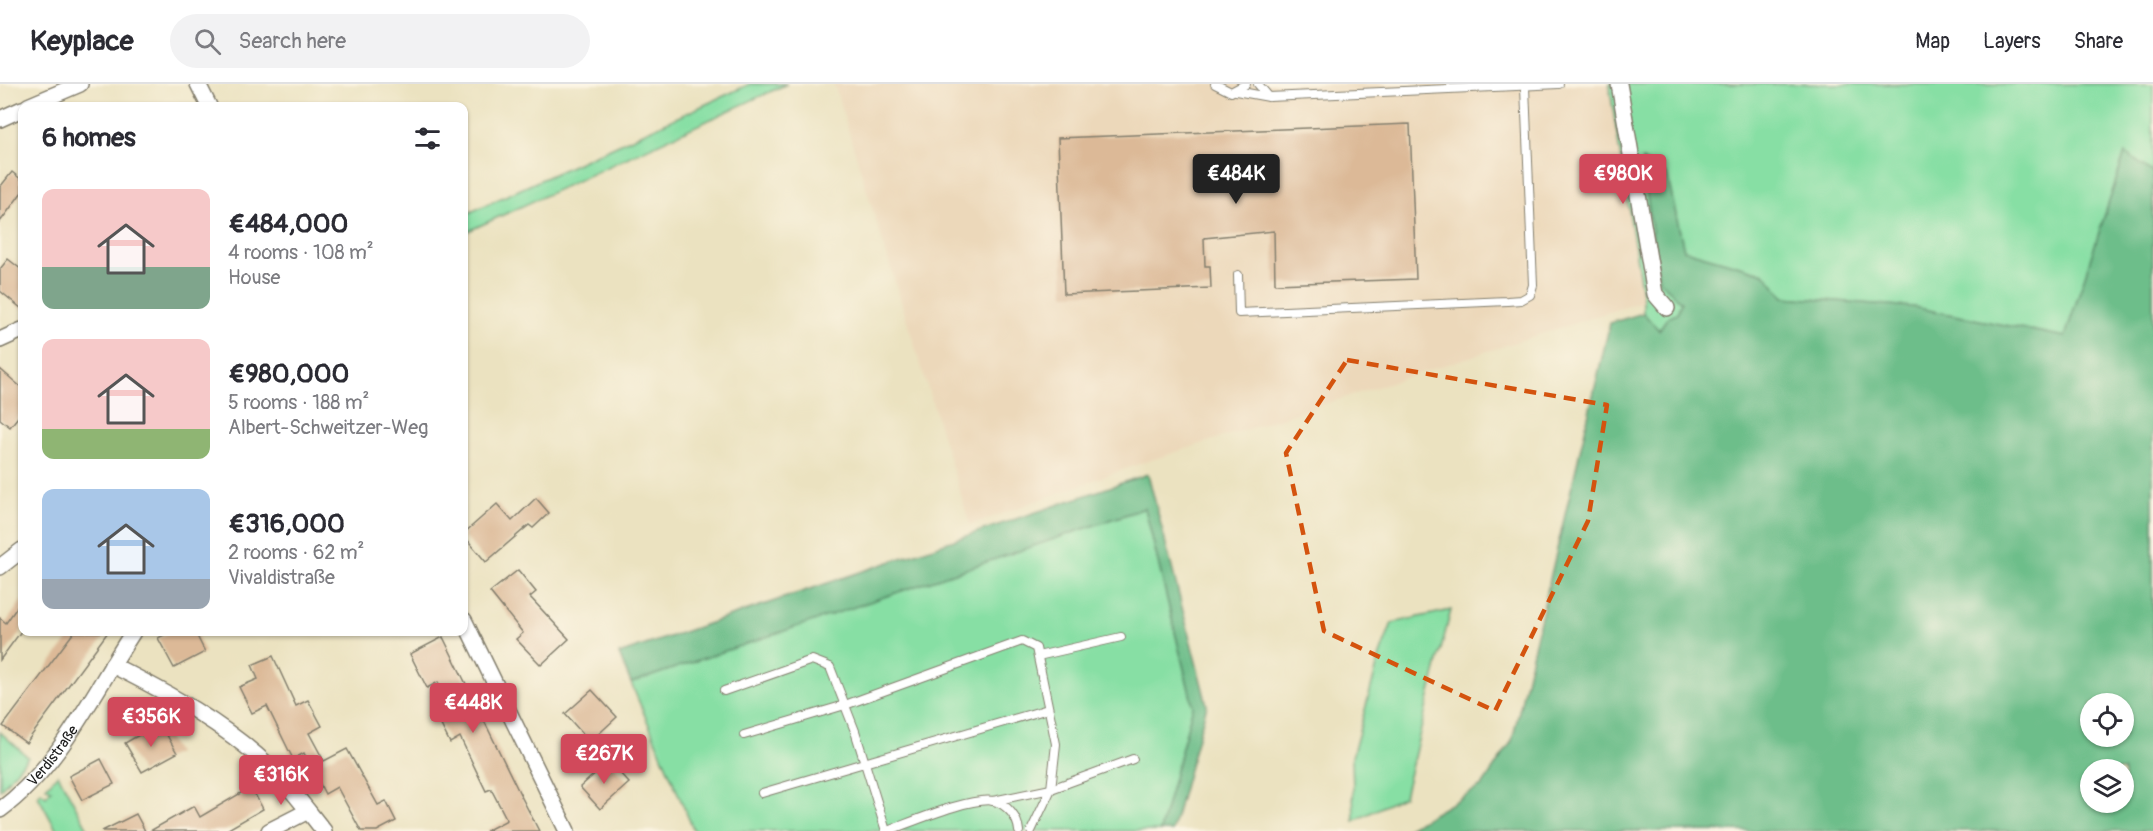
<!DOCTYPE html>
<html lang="en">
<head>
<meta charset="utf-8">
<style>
  :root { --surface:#fff; --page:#f2f2f3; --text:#2b2b33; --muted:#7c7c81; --line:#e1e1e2; --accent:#d1495b }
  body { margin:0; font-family:Pangolin,sans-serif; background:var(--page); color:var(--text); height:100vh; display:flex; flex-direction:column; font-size:22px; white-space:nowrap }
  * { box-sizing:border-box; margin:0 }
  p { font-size:20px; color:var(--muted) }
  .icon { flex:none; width:33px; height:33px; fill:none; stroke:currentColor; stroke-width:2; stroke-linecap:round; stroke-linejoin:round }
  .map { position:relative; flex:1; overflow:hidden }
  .panel { position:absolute; left:18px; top:18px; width:450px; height:534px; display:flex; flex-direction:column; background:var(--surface); border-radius:12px; box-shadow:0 2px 4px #0004 }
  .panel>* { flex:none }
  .buttons { position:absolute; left:2080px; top:609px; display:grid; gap:12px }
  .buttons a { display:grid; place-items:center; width:54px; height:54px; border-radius:50%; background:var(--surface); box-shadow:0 2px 4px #0004; font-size:30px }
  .price { position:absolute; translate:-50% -51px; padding:0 14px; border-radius:6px; background:var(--accent); color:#fff; font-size:20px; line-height:39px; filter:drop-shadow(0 2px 3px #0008) }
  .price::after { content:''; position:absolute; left:50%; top:36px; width:18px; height:14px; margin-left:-9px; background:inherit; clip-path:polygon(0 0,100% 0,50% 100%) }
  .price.on { background:#222; color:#fff }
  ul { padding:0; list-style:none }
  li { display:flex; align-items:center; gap:18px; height:150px; padding:0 24px }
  li span { display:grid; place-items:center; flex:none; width:168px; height:120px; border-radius:12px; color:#555 }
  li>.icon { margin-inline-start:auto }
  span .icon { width:72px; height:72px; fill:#fffc; stroke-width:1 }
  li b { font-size:26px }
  h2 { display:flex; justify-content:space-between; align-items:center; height:72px; padding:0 24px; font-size:26px }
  header { display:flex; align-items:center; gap:36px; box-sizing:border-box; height:84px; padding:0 30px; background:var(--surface); border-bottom:2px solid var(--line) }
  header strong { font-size:28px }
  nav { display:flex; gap:33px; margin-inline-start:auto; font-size:21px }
  .search { width:420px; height:54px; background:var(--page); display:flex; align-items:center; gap:15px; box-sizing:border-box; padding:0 21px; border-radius:33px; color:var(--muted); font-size:22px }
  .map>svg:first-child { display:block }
  .built { fill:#ecd8ba }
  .green { fill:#87dfa4; stroke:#527e60; stroke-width:1.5 }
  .forest { fill:#6dbe8a; stroke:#446d53; stroke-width:1.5; fill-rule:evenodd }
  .building { fill:#dcb997 }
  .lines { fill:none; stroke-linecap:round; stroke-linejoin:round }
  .lane-casing { stroke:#847f6e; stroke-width:10 }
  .street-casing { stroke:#847f6e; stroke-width:18 }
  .lane { stroke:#fff; stroke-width:8 }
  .street { stroke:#fff; stroke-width:15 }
  .marked { fill:none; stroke:#d4530e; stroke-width:4.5; stroke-dasharray:12 8; stroke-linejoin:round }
  .labels { text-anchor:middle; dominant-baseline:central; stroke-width:4.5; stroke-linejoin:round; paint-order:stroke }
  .street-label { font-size:15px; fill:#1c1c1c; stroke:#fcf5e5 }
</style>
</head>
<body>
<header>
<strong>Keyplace</strong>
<div class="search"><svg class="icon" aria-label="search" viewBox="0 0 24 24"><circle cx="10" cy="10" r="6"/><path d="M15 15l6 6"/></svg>Search here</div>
<nav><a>Map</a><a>Layers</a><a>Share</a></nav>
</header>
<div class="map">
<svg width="2153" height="747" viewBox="0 0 2153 747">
  <rect width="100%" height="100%" fill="#fcf5e5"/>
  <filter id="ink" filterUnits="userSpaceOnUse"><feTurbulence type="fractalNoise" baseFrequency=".0167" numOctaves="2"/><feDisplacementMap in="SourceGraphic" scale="12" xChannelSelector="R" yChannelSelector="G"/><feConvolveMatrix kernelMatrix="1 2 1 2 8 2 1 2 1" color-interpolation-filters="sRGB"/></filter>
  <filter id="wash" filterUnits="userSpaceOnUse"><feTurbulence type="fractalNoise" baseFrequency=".008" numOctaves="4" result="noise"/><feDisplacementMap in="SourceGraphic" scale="24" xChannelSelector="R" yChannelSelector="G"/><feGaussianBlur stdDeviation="1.35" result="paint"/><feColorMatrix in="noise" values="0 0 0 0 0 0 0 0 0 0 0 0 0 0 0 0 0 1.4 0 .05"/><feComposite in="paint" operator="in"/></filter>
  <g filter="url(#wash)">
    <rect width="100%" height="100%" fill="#ebe2c0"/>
    <polygon class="built" points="834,0 1609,0 1643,217 1139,380 970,441"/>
    <g class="green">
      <polygon points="750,0 787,0 464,149 464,131"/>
      <polygon points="1609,0 2153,0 2153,89 2125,69 2065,253 1913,223 1783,213 1764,189 1684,166 1667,91 1642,76 1659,196 1681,218 1677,230 1667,234 1659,246 1643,229 1643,216"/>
      <polygon points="1145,424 1193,622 1160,747 694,747 631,599"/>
      <polygon points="1451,526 1404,712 1354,737 1352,673 1380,571 1392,539"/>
      <polygon points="0,648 28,673 0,706"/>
      <polygon points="58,690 89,747 57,747 38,712 41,708 46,712 51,706 46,703"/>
    </g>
    <g class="forest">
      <path d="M2125 69 2153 89V747H1403L1482 702 1512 657 1610 239 1643 229 1659 246 1667 234 1677 230 1681 218 1659 196 1642 76 1667 91 1684 166 1764 189 1784 213 1913 223 2065 253ZM2091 620H2124V652H2091ZM2091 686H2124V718H2091Z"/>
      <polygon points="1148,390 1207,621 1172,747 1160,747 1193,622 1145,424 631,599 619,570"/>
    </g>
    <g id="blocks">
      <g class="building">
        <polygon points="1410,40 1416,195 1275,200 1274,147 1204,154 1205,182 1210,182 1211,204 1064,210 1058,54"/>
        <polygon points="12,88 22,96 22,108 0,138 0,103"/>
        <polygon points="8,175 22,186 22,225 0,207 0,185"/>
        <polygon points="0,285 22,304 22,328 10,343 0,335"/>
        <polygon points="536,414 549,429 533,444 529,441 486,478 464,452 464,449 497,420 512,437"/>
        <polygon points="518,486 536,508 530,513 569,555 541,581 516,555 523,549 490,508"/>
        <polygon points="22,516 22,546 0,576 0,534 6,539"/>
        <polygon points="74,548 108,548 26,659 3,642"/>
        <polygon points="170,548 195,548 205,568 174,584 158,554"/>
        <polygon points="443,553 521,712 539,747 486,747 507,736 491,705 486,707 460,653 450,659 438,635 453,628 438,598 427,604 410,570"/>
        <polygon points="273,572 296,622 308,616 322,642 309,649 324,677 347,665 378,721 386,717 396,737 377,747 361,747 337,703 325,710 304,669 293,675 267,622 252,629 239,603 258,595 252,581"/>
        <polygon points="592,606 617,633 590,658 565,630"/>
        <polygon points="160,639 177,669 142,688 125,659"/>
        <polygon points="101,675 114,700 82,716 69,692"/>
        <polygon points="609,677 629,699 600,725 580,703"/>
        <polygon points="251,703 263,725 225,747 150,747 194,722 200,733"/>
        <polygon points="136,730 145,747 102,747"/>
      </g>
    </g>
  </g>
  <g filter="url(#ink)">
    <use href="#blocks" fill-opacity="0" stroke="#847f6e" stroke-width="1.5"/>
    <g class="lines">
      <defs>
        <g id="lane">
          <polyline points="1215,0 1231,8 1246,0"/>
          <polyline points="1258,0 1269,13"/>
          <polyline points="1236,7 1269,13 1559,0"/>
          <polyline points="1238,191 1239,229 1507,217 1521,216 1530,211 1533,201 1525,3"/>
          <polyline points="1038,572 1121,553"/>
          <polyline points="724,607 812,576 830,583 855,647 886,747"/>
          <polyline points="744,651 845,621 1022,557 1036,564 1056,660 1051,705 1031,747"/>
          <polyline points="762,709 1048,625"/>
          <polyline points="993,717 1051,705 1133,675"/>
          <path d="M887 747C910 739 971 712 994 717 1007 720 1018 734 1019 747"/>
        </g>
        <g id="street">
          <polyline points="198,0 209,22"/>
          <polyline points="1619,0 1655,210 1667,224"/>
          <polyline points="28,22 80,0"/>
          <polyline points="0,35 22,25"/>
          <polyline points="0,256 22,246"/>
          <polyline points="0,483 22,466"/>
          <polyline points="464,536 567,747"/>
          <path d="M112 581C168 609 223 639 270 683 290 702 307 726 324 747"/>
          <path id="s1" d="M0 726C60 682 93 609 133 548"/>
          <polyline points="269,747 308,727"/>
        </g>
      </defs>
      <use href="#lane" class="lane-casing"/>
      <use href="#street" class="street-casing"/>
      <use href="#lane" class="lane"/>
      <use href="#street" class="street"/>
    </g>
  </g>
  <path class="marked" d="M1347 276 1607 321 1588 437 1495 627 1324 547 1286 369Z"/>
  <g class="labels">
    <g class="street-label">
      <text stroke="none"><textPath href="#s1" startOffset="76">Verdistraße</textPath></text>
    </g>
  </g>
</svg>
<div class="buttons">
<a><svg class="icon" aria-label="locate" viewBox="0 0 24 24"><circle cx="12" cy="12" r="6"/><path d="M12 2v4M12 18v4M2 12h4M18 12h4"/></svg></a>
<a><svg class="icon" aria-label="layers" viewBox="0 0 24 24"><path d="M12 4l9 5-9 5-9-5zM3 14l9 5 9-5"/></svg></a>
</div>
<b class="price on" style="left:1236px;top:121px">€484K</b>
<b class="price" style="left:1623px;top:121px">€980K</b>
<b class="price" style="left:473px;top:650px">€448K</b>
<b class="price" style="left:151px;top:664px">€356K</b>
<b class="price" style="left:604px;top:701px">€267K</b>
<b class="price" style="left:281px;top:722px">€316K</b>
<section class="panel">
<h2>6 homes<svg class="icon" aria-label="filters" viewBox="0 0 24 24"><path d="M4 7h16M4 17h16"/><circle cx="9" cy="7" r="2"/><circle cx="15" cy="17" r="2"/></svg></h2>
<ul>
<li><span style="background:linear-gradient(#f6c9c9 65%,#7fa58c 0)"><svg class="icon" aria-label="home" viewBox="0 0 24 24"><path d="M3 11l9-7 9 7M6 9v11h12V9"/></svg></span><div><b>€484,000</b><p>4 rooms · 108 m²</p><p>House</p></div></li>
<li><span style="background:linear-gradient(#f6c9c9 75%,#8fb573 0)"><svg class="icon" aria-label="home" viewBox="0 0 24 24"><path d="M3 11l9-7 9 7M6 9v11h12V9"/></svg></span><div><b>€980,000</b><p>5 rooms · 188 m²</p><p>Albert-Schweitzer-Weg</p></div></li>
<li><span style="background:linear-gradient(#a9c7e8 75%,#9aa5b1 0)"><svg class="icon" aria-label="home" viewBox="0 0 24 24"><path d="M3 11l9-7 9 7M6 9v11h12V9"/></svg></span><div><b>€316,000</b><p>2 rooms · 62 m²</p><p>Vivaldistraße</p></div></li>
</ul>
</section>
</div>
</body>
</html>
